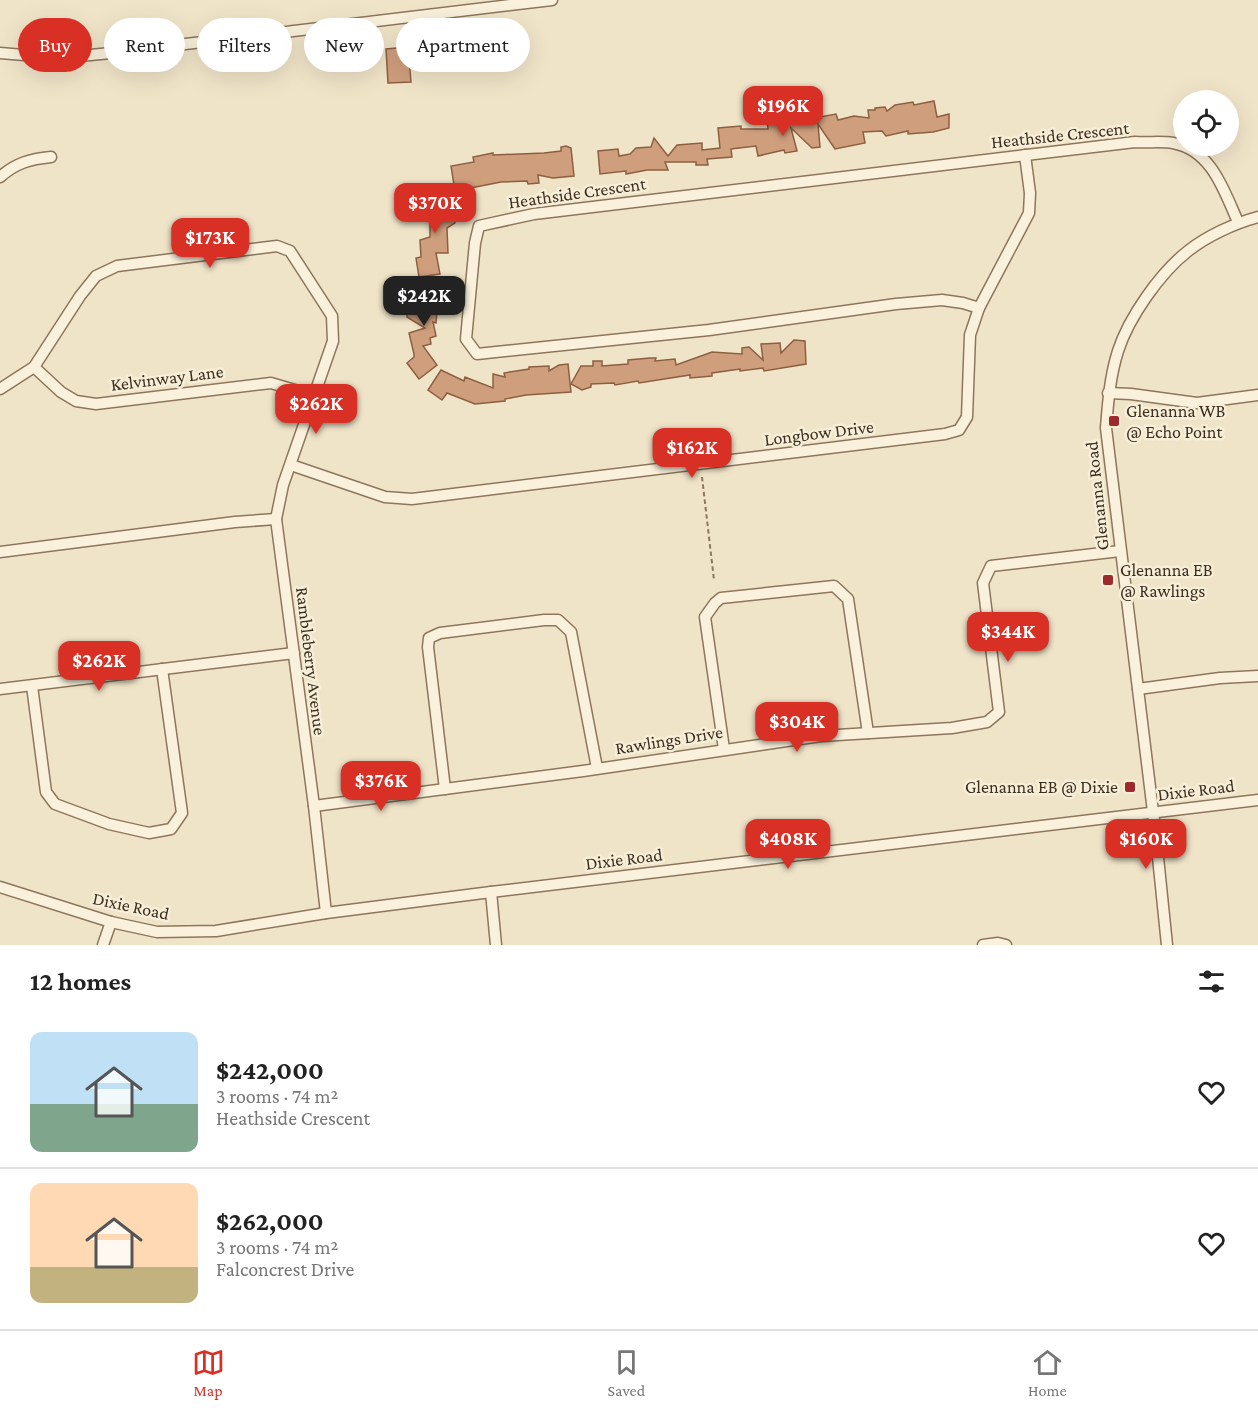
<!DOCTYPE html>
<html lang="en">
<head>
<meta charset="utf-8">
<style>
  :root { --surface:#fff; --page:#f6f6f6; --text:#222; --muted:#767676; --line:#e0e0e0; --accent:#d93025 }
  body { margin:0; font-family:"Crimson Pro",serif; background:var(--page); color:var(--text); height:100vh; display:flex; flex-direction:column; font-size:22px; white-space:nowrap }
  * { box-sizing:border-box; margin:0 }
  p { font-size:20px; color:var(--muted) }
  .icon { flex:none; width:33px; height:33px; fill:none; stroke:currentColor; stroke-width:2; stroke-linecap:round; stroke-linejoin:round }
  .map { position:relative; height:945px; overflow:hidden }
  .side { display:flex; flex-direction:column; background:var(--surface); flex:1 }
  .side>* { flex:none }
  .guide { position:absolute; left:18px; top:18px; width:600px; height:54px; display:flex; gap:12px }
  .fabs { position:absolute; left:1173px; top:90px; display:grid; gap:12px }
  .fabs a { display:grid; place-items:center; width:66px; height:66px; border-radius:50%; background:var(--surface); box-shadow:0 6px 24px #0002; font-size:30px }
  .price { position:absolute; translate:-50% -51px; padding:0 14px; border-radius:12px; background:var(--accent); color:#fff; font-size:20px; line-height:39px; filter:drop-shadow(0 2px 3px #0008) }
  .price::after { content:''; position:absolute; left:50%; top:36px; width:18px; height:14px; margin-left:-9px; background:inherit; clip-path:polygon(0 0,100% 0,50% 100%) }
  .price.on { background:#222; color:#fff }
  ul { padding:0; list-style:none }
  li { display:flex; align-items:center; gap:18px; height:150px; padding:0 30px }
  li+li { border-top:2px solid var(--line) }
  li span { display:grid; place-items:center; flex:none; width:168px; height:120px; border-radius:12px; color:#555 }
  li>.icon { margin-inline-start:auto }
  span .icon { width:72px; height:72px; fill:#fffc; stroke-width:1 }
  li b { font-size:26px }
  h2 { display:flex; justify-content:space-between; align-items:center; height:72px; padding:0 30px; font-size:26px }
  .pill { padding:0 21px; border-radius:27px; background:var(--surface); box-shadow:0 6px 24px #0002; font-size:21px; line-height:54px }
  .pill.on { background:var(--accent); color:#fff }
  .tab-bar { display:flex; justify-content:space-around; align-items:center; height:84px; border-top:2px solid var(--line); background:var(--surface); font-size:16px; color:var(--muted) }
  .tab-bar a { display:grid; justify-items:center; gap:3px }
  .tab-bar .on { color:var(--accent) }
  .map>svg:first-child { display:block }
  .building { fill:#cf9f7d; stroke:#8d5f41; stroke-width:1.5 }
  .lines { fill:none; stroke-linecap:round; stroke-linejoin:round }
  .minor-casing { stroke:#8d765c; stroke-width:13 }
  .path { stroke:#8d765c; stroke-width:2; stroke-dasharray:4.5 3; stroke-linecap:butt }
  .minor { stroke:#faf1dc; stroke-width:10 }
  .poi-dot { fill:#9e2a2b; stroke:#f7eed8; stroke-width:2 }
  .labels { text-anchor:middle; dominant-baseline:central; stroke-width:5; stroke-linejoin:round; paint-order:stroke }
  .street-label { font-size:18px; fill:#3d2e20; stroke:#f7eed8 }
  .poi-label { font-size:18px; fill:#3d2e20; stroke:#f7eed8; text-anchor:start }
</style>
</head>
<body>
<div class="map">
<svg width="1258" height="945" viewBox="0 0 1258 945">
  <rect width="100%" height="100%" fill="#f0e4c8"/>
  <g class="building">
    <polygon points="408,47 411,82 388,83 386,49"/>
    <polygon points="934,101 937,117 949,114 949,128 933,132 908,134 908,131 886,136 882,131 863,132 865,143 835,149 818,124 820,147 812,148 791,128 797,151 785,153 784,150 758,156 756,146 731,149 732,157 707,159 708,165 696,165 696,162 665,162 668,170 647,170 626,174 626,171 600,174 598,151 618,149 619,156 630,154 636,148 651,147 654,138 668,156 677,145 702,143 702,150 720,148 718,128 741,126 741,129 768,129 767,121 814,116 814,118 836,114 838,120 854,116 869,118 868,110 875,110 875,108 885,107 887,111 895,105 913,102 914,105"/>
    <polygon points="566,146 571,148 574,176 553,178 538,175 539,183 528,184 527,181 501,182 455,191 451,166 474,162 473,157 493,153 493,155 544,153 561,151 561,147"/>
    <polygon points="436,194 451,198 455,223 447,228 448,253 436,253 440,274 419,277 416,258 421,257 420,240 430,237 430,221 424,221 421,211"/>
    <polygon points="447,289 447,299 442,299 441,312 437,311 436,323 433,322 436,336 430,338 431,344 423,346 437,365 419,379 407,363 414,357 414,354 409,333 425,328 407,317 407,309 410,307 412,303 412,290"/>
    <polygon points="794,340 805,341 806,364 764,371 763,368 740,371 740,369 712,373 712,376 690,378 690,375 639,383 638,381 615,385 614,383 591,384 591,387 582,390 571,384 581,366 593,366 593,361 602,361 602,366 628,364 628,360 650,358 656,358 655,361 675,359 676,365 712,352 742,354 742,348 749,347 763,360 761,344 780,343 781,353"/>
    <polygon points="568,364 571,392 526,395 505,399 505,401 475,404 447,393 442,400 428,390 441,370 464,381 465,377 493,388 493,374 505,377 504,373 529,369 529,367 549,366 549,371 559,365"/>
  </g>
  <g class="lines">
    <defs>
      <g id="minor">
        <polyline points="0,53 59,58 111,53 552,0"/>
        <path d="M0 177C16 163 30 159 51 157"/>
        <path d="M979 308 963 303 942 300 896 304 709 330 477 354 466 339 475 243 479 226 534 214 1135 142C1148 143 1161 141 1173 143 1212 150 1224 191 1238 222"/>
        <polyline points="34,367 61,392 76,401 96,404 271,383 315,396"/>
        <polyline points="0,389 34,367 80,296 96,276 117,266 277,246 290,251 332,316 333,341 283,485 276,519 314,806 326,913"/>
        <polyline points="1108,393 1131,394 1197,403 1258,395"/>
        <polyline points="291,465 385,497 412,499 945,434 959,430 967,417 970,335 979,308 1029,213 1030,193 1025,155"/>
        <polyline points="0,552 235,522 276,519"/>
        <polyline points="32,686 46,792 55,804 109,824 149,833 171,829 182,813 162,669"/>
        <polyline points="0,689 294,653"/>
        <polyline points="1138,689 1220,678 1258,676"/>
        <polyline points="724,749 705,617 715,603 721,598 834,586 848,599 868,733"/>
        <polyline points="445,789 428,647 429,638 440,633 544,620 558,620 571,632 597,768"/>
        <polyline points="314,806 583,771 821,736 952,728 987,722 999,712 983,583 991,566 1120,551"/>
        <polyline points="0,887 111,922 157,932 216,931 326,913 491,892 1258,800"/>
        <polyline points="491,892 496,945"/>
        <polyline points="103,945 111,922"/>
        <polyline points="983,945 998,943 1006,945"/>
        <path d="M1167 945 1155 828 1106 428C1108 402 1110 376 1118 351 1129 317 1160 273 1188 251 1207 236 1235 223 1258 217"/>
      </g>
    </defs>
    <use href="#minor" class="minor-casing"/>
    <polyline class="path" points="702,477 714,580"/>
    <use href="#minor" class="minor"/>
  </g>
  <g class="poi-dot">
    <rect x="1108" y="415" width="12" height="12" rx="3"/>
    <rect x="1102" y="574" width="12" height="12" rx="3"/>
    <rect x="1124" y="781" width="12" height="12" rx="3"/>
  </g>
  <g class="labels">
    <g class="street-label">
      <text transform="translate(1060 135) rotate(-6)">Heathside Crescent</text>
      <text transform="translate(577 193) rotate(-8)">Heathside Crescent</text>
      <text transform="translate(167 378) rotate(-7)">Kelvinway Lane</text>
      <text transform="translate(819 433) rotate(-7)">Longbow Drive</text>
      <text transform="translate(1097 496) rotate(-96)">Glenanna Road</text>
      <text transform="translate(311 661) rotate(83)">Rambleberry Avenue</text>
      <text transform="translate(669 740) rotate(-9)">Rawlings Drive</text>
      <text transform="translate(1196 790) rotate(-7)">Dixie Road</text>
      <text transform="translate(624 859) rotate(-7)">Dixie Road</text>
      <text transform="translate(131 906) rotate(12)">Dixie Road</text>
    </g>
    <g class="poi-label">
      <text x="1126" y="411">Glenanna WB<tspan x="1126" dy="21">@ Echo Point</tspan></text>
      <text x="1120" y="570">Glenanna EB<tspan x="1120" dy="21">@ Rawlings</tspan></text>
      <text x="1118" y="787" text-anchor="end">Glenanna EB @ Dixie</text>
    </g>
  </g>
</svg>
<div class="fabs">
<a><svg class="icon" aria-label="locate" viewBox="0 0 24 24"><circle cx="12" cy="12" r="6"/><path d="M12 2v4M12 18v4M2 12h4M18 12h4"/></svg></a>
</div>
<b class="price" style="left:783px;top:137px">$196K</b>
<b class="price" style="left:435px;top:234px">$370K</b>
<b class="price" style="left:210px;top:269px">$173K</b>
<b class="price on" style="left:424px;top:327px">$242K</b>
<b class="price" style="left:316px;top:435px">$262K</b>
<b class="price" style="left:692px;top:479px">$162K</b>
<b class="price" style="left:1008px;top:663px">$344K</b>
<b class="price" style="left:99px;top:692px">$262K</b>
<b class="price" style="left:797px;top:753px">$304K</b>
<b class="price" style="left:381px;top:812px">$376K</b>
<b class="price" style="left:788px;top:870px">$408K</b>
<b class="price" style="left:1146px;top:870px">$160K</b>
<div class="guide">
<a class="pill on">Buy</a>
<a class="pill">Rent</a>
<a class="pill">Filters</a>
<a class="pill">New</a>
<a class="pill">Apartment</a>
</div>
</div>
<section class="side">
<h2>12 homes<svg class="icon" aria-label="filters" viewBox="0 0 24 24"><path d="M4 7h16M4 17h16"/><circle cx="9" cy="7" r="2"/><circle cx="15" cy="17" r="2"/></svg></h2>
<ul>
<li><span style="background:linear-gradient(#bfe0f5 60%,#7fa58c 0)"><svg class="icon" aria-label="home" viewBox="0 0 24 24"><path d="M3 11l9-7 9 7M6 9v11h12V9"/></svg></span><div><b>$242,000</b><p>3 rooms · 74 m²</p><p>Heathside Crescent</p></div><svg class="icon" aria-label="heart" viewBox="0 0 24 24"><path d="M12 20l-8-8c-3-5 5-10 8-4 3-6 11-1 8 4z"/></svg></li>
<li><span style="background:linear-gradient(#ffd9b3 70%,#c2b280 0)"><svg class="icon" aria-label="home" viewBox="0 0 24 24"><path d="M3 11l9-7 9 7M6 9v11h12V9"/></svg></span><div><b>$262,000</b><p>3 rooms · 74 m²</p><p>Falconcrest Drive</p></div><svg class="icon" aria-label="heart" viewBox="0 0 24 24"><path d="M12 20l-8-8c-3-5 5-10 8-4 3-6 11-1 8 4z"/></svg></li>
</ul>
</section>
<nav class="tab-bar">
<a class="on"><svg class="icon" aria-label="map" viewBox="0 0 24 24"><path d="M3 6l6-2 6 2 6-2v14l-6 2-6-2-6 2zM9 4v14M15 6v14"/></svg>Map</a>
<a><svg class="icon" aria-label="saved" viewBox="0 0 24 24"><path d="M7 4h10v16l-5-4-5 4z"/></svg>Saved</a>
<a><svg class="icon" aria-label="home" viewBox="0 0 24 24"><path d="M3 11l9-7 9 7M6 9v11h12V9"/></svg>Home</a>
</nav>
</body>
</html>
